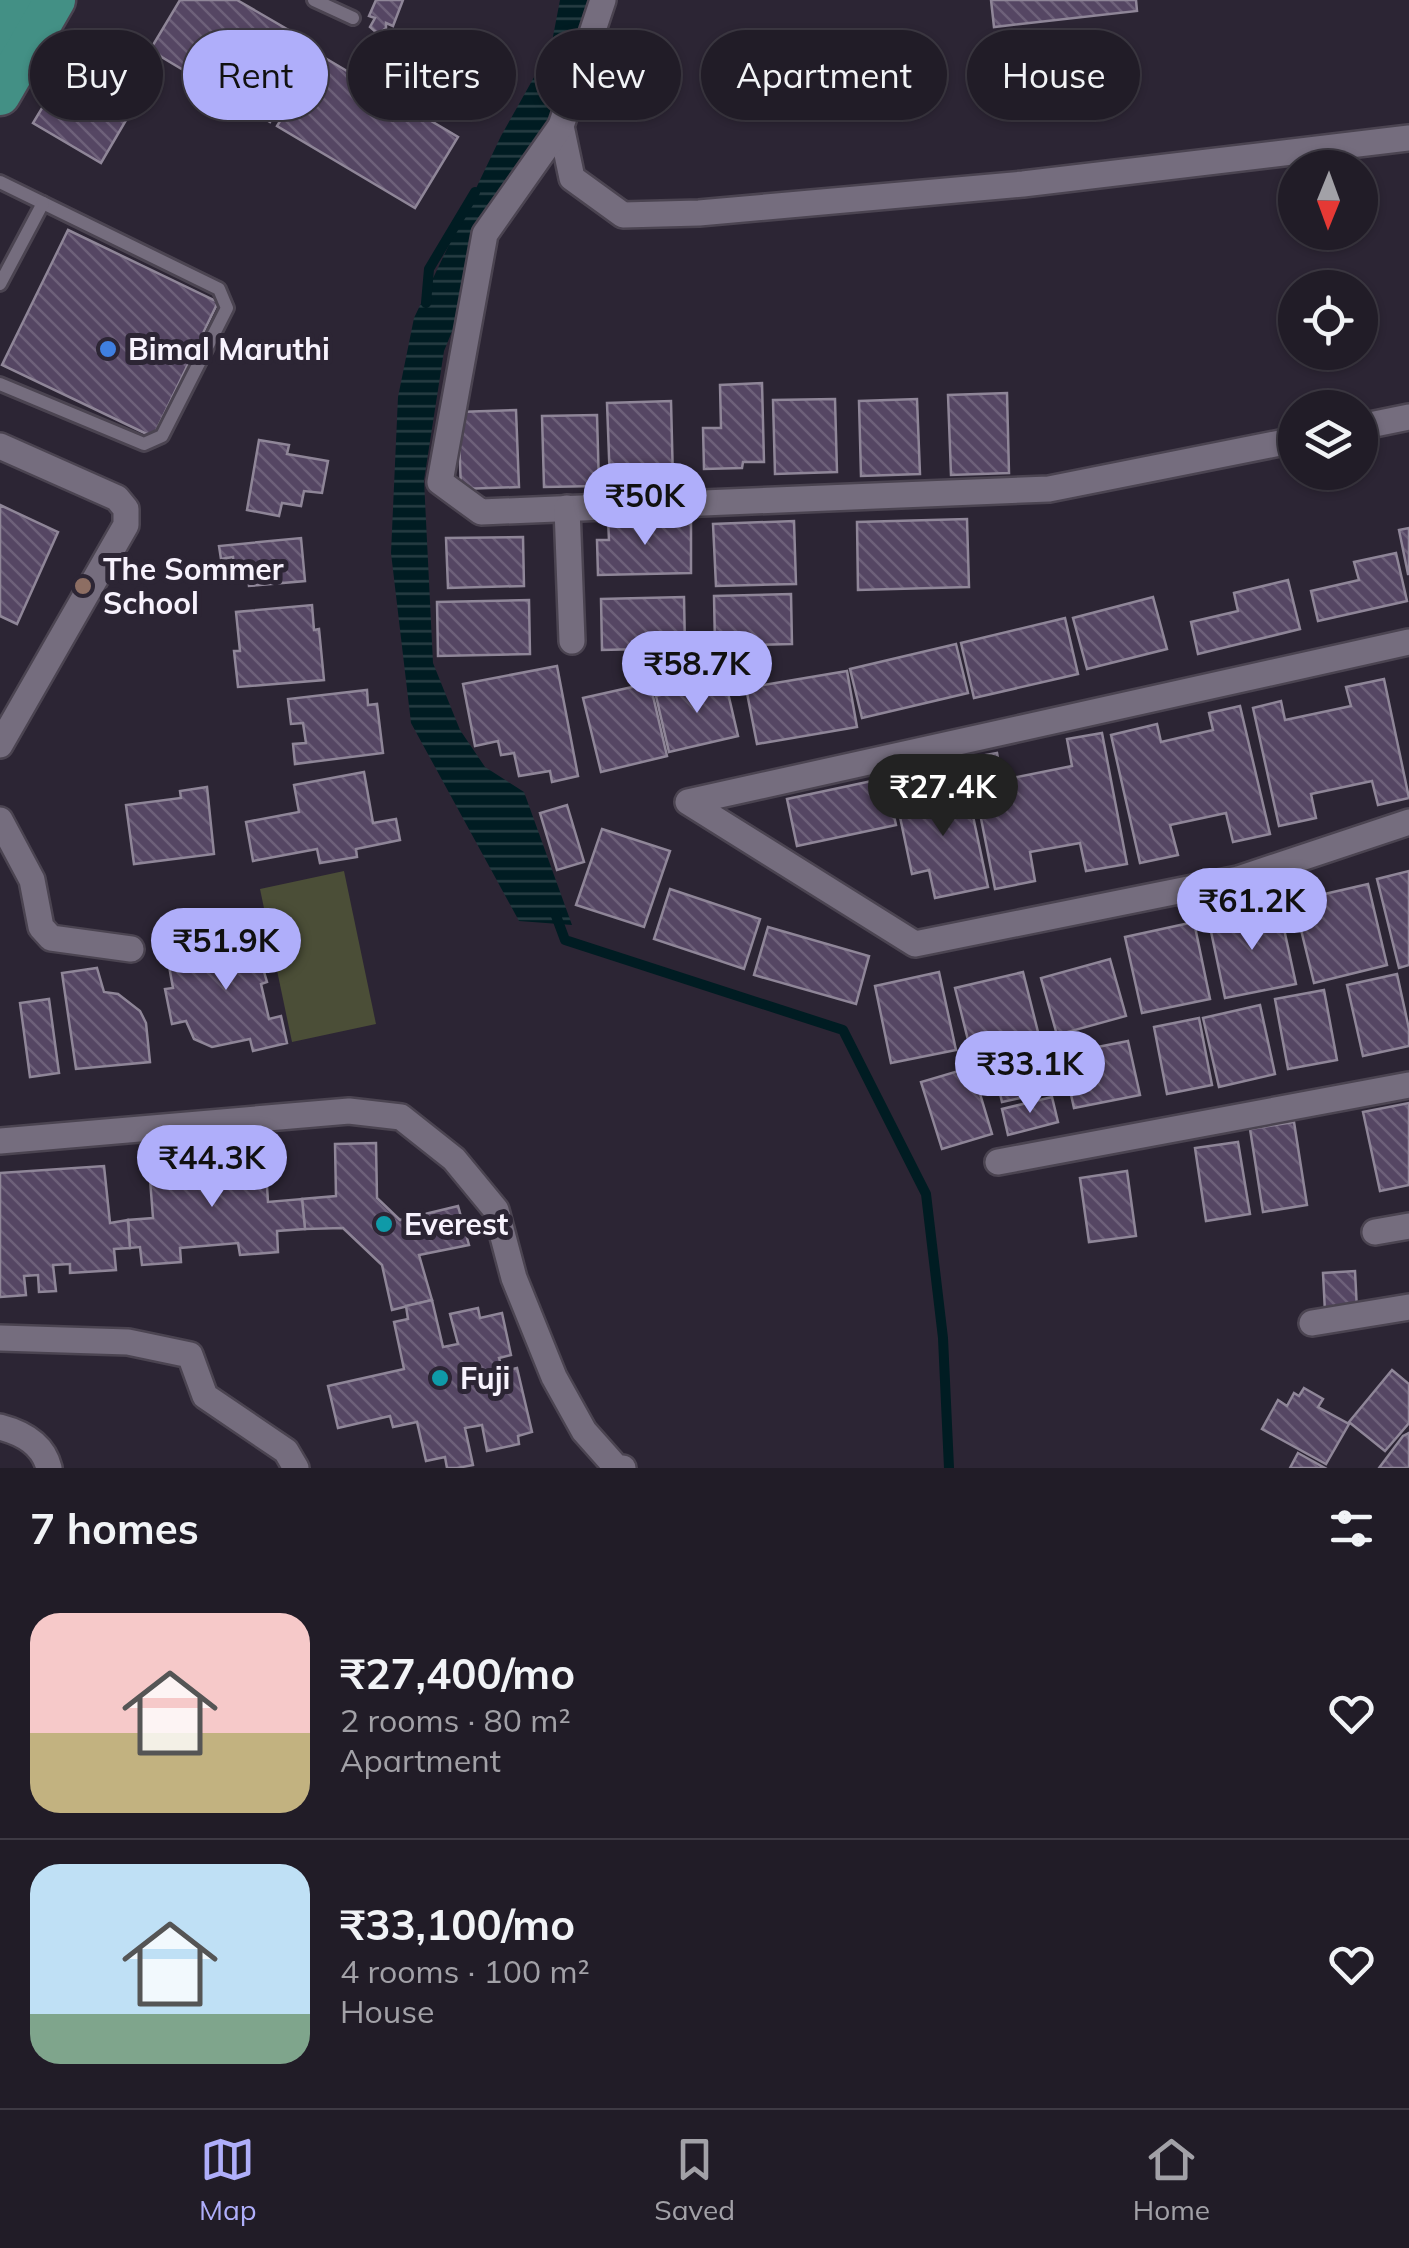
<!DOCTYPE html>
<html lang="en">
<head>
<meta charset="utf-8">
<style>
  :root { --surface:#211c27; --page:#29252f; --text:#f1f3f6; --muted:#a2a1a7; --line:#3e3a44; --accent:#afaefa }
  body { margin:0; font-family:Mulish,sans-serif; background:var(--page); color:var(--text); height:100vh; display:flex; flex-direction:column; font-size:38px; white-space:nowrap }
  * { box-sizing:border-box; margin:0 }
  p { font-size:32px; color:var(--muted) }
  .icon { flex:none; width:55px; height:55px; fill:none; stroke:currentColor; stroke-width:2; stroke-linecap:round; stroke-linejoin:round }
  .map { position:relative; height:1468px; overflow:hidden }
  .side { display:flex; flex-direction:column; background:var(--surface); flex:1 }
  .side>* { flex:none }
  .guide { position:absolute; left:30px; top:30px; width:1350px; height:90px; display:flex; gap:20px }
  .needle { width:65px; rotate:181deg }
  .controls { position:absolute; left:1278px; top:150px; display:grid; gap:20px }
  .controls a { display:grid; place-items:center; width:100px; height:100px; border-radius:50%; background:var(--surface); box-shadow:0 2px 8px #0004,0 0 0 2px var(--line); font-size:50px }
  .price { position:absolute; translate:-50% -85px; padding:0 22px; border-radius:35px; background:var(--accent); color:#111; font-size:32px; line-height:65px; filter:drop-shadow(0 2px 5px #0008) }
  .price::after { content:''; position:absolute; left:50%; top:60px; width:30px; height:22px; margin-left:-15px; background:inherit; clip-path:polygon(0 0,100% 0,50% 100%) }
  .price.selected { background:#222; color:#fff }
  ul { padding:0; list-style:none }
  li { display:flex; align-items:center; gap:30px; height:250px; padding:0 30px }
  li+li { border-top:2px solid var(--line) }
  li span { display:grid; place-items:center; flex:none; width:280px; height:200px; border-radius:30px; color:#555 }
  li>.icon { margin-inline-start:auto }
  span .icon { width:120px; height:120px; fill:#fffc; stroke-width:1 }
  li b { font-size:42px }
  h2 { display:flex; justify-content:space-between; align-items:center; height:120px; padding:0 30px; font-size:42px }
  .pill { padding:0 35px; border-radius:45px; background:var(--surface); box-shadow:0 2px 8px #0004,0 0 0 2px var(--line); font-size:35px; line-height:90px }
  .pill.selected { background:var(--accent); color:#111 }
  .dock { display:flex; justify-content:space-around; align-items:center; height:140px; border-top:2px solid var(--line); background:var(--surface); font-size:28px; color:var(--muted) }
  .dock a { display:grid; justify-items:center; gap:5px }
  .dock .selected { color:var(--accent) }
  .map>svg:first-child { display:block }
  .grass { fill:#4b4e37 }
  .water { fill:url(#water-rules) }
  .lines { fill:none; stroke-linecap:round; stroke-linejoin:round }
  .stream { stroke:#001c22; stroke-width:10 }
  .building { fill:url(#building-back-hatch); stroke:#8f8698; stroke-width:2.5 }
  .service-casing { stroke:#4b4451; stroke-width:18 }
  .minor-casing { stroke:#4b4451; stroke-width:30 }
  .primary-casing { stroke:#4b4451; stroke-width:45 }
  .service { stroke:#756d7e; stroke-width:12 }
  .minor { stroke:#756d7e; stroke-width:25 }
  .primary { stroke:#439085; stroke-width:40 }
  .shop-dot { fill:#3f7fe0; stroke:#2c2534; stroke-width:4 }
  .education-dot { fill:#8d6e63; stroke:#2c2534; stroke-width:4 }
  .culture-dot { fill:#0f9aa8; stroke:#2c2534; stroke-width:4 }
  .labels { text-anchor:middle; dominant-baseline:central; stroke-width:10; stroke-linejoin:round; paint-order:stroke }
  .poi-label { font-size:30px; font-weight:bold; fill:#f7f2fd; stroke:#2c2534; text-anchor:start }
</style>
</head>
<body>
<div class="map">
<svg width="1409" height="1468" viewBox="0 0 1409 1468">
  <defs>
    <pattern id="water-rules" width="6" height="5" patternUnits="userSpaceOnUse" patternTransform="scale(2.5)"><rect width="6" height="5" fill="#001c22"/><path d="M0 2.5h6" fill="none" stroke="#263d43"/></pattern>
    <pattern id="building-back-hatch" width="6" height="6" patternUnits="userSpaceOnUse" patternTransform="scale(2.5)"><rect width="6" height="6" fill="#554663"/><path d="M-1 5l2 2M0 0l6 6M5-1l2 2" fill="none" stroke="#6e617a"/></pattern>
  </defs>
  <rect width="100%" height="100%" fill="#2c2534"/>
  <polygon class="grass" points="344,871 376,1024 292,1042 260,889"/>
  <polygon class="water" points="560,0 591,0 548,127 488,243 444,351 424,480 433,663 460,730 485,767 524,792 572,925 519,921 411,723 391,553 398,397 414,318 501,136 551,47"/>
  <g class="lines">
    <g class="stream">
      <polyline points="426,303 429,269 475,192"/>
      <polyline points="555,913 565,940 843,1030 926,1194 943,1338 949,1468"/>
    </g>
  </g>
  <g class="building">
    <polygon points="180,0 237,0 316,46 270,122 150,50"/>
    <polygon points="376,0 403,0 393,26 386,23 386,28 378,34 370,27 375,18 369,16"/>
    <polygon points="991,0 1136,0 1137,11 994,27"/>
    <polygon points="86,35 153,74 101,163 33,123"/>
    <polygon points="320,55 458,137 415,208 277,126"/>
    <polygon points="68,230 218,302 153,437 2,365"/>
    <polygon points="762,383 764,462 743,462 742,468 704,469 703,428 721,428 720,385"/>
    <polygon points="1007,393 1009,473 951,475 948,395"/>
    <polygon points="835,399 837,472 775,474 773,400"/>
    <polygon points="917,399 920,474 861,476 859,401"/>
    <polygon points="671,401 673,481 610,483 607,403"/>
    <polygon points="516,410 519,487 461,489 458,412"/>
    <polygon points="597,415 599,486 544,487 542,416"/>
    <polygon points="259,440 289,445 287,454 328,461 322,493 304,491 301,506 282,503 279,516 247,510"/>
    <polygon points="0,505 58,532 17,624 0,616"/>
    <polygon points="650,519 650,524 691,523 691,573 598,575 597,540 609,540 608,520"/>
    <polygon points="967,519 969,587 858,590 857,522"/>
    <polygon points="794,521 796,584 716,586 713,524"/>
    <polygon points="1409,528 1409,574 1408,574 1399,530"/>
    <polygon points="523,537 524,586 448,588 446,538"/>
    <polygon points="301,538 305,581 249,586 248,573 235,574 233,557 221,559 219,546"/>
    <polygon points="1396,553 1407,601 1318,621 1311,591 1359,580 1354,562"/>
    <polygon points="1288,580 1300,629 1198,654 1191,622 1238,611 1234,593"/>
    <polygon points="791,594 792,644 715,646 714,596"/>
    <polygon points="684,597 685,648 602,650 601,599"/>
    <polygon points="1153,597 1167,649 1087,669 1073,618"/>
    <polygon points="529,600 530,654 438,656 437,602"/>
    <polygon points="312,605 314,630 319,629 324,680 238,687 234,651 240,651 236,612"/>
    <polygon points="1065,618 1078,674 974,698 961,643"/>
    <polygon points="956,644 968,693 862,718 850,669"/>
    <polygon points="557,666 578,776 552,782 550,771 519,776 514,753 501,755 498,741 475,746 463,684"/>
    <polygon points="847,671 857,727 757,744 746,688"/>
    <polygon points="1384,679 1409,798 1378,805 1372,781 1311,794 1316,818 1279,826 1253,708 1281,701 1285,720 1351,706 1346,687"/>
    <polygon points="725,680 738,736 669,752 656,696"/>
    <polygon points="650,683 667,756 601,772 583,698"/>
    <polygon points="367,690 368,705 377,704 383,753 295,764 293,744 306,743 303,723 291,724 288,699"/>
    <polygon points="1240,706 1270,834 1233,842 1226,813 1170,825 1178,855 1140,863 1111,735 1157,724 1161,742 1213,730 1209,713"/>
    <polygon points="1102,733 1127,864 1086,871 1080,843 1030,852 1035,881 995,889 969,758 997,753 1002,780 1072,766 1067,739"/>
    <polygon points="364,772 373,823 396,819 400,840 356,849 357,857 320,863 317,849 253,861 246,822 299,812 294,785"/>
    <polygon points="886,778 896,825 797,846 787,799"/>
    <polygon points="966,783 988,887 935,898 929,870 912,874 896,798"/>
    <polygon points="207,787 214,854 134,864 126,805 181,798 180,791"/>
    <polygon points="567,805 584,862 557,870 540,813"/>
    <polygon points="602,829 670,851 644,927 576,905"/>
    <polygon points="1409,871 1409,965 1399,968 1377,879"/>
    <polygon points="1368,884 1387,965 1314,983 1294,901"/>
    <polygon points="670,889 760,919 744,969 654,939"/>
    <polygon points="1279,906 1296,984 1225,998 1209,922"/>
    <polygon points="1194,922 1210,999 1142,1013 1125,937"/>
    <polygon points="768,927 869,956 856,1004 754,975"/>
    <polygon points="236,929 259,934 272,951 274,962 262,965 267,982 261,984 269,1019 281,1016 287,1043 253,1051 250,1039 212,1047 194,1039 186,1021 172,1024 165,989 173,988 169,966 181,964 179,955 227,944 224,933"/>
    <polygon points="1110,959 1126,1016 1057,1035 1041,978"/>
    <polygon points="97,968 104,992 118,994 140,1011 146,1023 150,1062 76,1069 62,973"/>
    <polygon points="939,972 956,1050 891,1063 875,986"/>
    <polygon points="1023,972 1040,1040 972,1056 955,988"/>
    <polygon points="1397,974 1409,1029 1409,1046 1363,1056 1347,985"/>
    <polygon points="1324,990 1337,1060 1288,1069 1275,999"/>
    <polygon points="49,999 59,1073 30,1077 20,1003"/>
    <polygon points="1260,1005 1275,1074 1219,1087 1203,1018"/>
    <polygon points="1199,1018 1212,1085 1167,1094 1154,1027"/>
    <polygon points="1128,1041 1140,1095 1074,1108 1062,1054"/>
    <polygon points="1038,1054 1047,1092 1002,1102 993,1065"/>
    <polygon points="972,1067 992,1134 942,1149 921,1082"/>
    <polygon points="1052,1097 1058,1122 1008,1135 1002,1109"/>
    <polygon points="1409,1103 1409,1185 1380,1191 1363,1112"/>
    <polygon points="1294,1122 1307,1205 1263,1212 1250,1129"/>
    <polygon points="1238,1142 1250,1214 1206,1221 1195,1148"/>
    <polygon points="376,1143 377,1198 400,1220 458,1206 469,1245 419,1255 432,1300 392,1310 382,1265 343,1228 305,1229 302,1199 336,1196 335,1144"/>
    <polygon points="265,1156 268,1202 302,1199 305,1229 277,1231 278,1252 240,1255 238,1243 180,1248 181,1262 142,1265 140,1247 130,1248 128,1220 153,1218 149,1166"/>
    <polygon points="104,1166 110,1223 128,1220 130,1248 114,1249 116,1270 70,1273 70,1264 53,1265 56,1291 39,1292 38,1275 24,1276 26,1295 0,1297 0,1173"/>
    <polygon points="1127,1171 1136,1236 1089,1242 1080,1178"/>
    <polygon points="1355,1271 1357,1310 1325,1312 1323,1273"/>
    <polygon points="432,1300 443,1347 458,1344 450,1314 478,1308 480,1318 502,1313 511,1355 499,1358 503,1371 517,1368 532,1432 518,1436 519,1444 487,1451 482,1425 465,1428 473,1465 457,1468 447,1468 445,1457 426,1461 417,1422 393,1427 390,1416 338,1428 328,1386 404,1369 394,1322 408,1319 406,1306"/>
    <polygon points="1392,1370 1409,1384 1409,1423 1385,1451 1349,1422"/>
    <polygon points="1304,1388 1323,1399 1318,1407 1349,1424 1326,1464 1262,1429 1278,1400 1287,1406 1294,1393 1299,1396"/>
    <polygon points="1409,1433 1409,1468 1379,1468 1403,1436"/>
    <polygon points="1298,1453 1325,1468 1290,1468"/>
  </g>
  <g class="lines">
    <defs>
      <g id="service">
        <polyline points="314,0 353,18"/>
        <polyline points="0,182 219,289 227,308 162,436 144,444 0,384"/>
        <polyline points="0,284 43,203"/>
      </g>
      <g id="minor">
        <polyline points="603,0 561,126 572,178 623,215 699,213 1023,184 1409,138"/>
        <polyline points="561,126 485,234 440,482 481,512 1049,489 1295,440"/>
        <polyline points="1360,427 1409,417"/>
        <polyline points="0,446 117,498 126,509 126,525 0,745"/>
        <polyline points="567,508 572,641"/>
        <polyline points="1409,642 688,802 915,944 1238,879 1409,822"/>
        <polyline points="0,820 32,880 41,927 51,938 131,949"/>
        <polyline points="0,1141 349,1111 401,1117 454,1159 496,1210 514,1278 554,1377 584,1431 616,1467 623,1468"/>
        <polyline points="998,1162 1409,1085"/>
        <polyline points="1375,1232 1409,1226"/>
        <polyline points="1312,1323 1409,1307"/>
        <polyline points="0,1338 128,1342 190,1355 205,1396 286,1451 296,1468"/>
        <path d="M0 1427C23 1433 43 1444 49 1468"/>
      </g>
      <g id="primary">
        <polyline points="0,37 21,0"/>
        <polyline points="0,95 55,0"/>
      </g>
    </defs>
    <use href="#service" class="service-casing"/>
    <use href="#minor" class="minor-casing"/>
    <use href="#primary" class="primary-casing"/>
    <use href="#service" class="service"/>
    <use href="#minor" class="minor"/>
    <use href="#primary" class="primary"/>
  </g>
  <circle class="shop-dot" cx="108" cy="349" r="10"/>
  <circle class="education-dot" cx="83" cy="586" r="10"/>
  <g class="culture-dot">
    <circle cx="384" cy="1224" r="10"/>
    <circle cx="440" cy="1378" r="10"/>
  </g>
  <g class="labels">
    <g class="poi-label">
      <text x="128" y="349">Bimal Maruthi</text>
      <text x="103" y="569">The Sommer<tspan x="103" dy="34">School</tspan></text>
      <text x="404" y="1224">Everest</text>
      <text x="460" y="1378">Fuji</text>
    </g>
  </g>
</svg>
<div class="controls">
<a><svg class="needle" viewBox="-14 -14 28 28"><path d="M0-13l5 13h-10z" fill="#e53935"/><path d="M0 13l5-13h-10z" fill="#a2a1a7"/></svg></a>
<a><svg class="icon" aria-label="locate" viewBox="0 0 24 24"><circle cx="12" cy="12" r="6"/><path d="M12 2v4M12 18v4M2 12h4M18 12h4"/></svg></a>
<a><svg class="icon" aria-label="layers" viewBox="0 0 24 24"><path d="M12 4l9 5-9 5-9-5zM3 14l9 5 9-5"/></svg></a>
</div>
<b class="price" style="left:645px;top:548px">₹50K</b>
<b class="price" style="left:697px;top:716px">₹58.7K</b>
<b class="price selected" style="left:943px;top:839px">₹27.4K</b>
<b class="price" style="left:1252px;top:953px">₹61.2K</b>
<b class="price" style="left:226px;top:993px">₹51.9K</b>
<b class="price" style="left:1030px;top:1116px">₹33.1K</b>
<b class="price" style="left:212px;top:1210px">₹44.3K</b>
<div class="guide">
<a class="pill">Buy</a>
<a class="pill selected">Rent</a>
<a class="pill">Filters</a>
<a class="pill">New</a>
<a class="pill">Apartment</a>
<a class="pill">House</a>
</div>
</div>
<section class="side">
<h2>7 homes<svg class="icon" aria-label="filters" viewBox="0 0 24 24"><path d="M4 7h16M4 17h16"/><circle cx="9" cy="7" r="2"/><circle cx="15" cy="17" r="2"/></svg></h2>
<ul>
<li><span style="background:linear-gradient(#f6c9c9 60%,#c2b280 0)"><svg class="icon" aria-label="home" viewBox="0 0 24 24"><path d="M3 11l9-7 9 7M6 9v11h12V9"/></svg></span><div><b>₹27,400/mo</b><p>2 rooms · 80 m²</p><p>Apartment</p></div><svg class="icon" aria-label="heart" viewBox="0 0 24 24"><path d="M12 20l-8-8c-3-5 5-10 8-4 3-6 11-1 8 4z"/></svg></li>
<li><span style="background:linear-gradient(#bfe0f5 75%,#7fa58c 0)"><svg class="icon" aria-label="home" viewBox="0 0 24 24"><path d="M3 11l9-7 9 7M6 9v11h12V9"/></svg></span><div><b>₹33,100/mo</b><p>4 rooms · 100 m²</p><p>House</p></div><svg class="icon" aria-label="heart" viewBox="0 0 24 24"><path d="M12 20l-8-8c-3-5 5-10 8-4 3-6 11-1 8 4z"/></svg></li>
</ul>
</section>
<nav class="dock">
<a class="selected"><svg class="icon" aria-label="map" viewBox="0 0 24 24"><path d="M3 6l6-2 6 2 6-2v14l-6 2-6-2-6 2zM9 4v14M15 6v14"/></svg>Map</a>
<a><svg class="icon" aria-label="saved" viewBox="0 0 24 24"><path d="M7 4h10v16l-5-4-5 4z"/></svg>Saved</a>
<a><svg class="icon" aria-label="home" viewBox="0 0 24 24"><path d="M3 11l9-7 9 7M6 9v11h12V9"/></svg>Home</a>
</nav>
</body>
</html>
